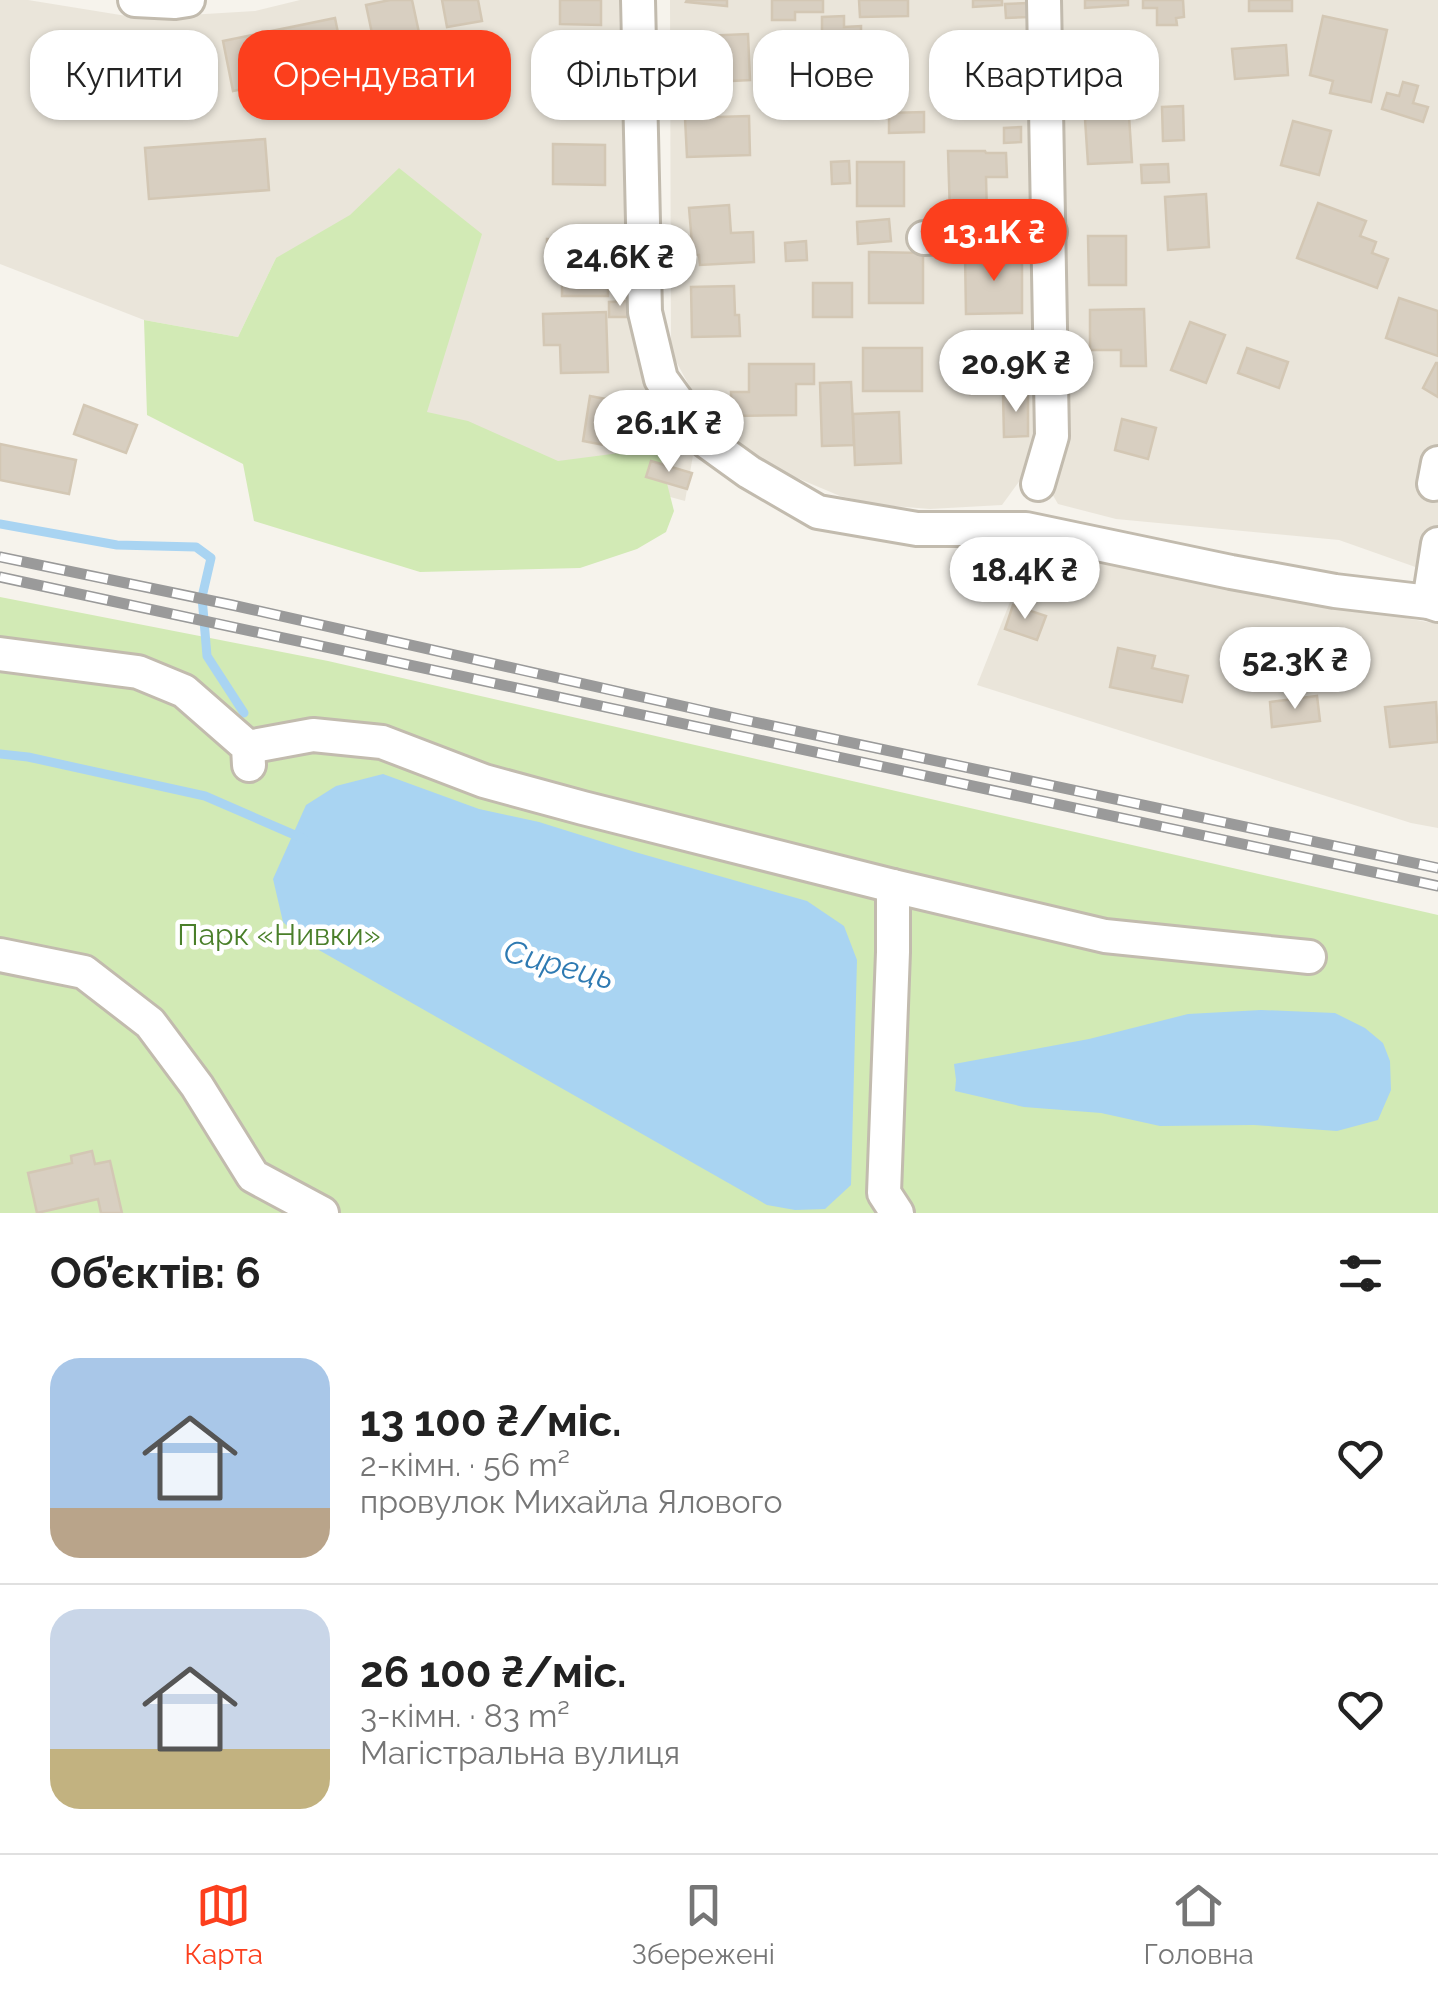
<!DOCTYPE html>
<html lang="uk">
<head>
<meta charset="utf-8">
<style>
  :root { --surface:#fff; --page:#f2f2f2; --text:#222; --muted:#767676; --line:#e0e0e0; --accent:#fc3f1d }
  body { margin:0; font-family:Raleway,sans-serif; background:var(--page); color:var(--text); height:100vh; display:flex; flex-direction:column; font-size:38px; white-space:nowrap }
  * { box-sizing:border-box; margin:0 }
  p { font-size:32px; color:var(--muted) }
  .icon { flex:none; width:55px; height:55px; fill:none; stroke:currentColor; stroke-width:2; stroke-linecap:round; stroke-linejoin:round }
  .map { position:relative; height:1213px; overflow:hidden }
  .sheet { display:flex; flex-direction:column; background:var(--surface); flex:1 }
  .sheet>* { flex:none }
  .hud { position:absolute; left:30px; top:30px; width:1380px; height:90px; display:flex; gap:20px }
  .price { position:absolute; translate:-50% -85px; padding:0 22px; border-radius:35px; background:#fff; color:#222; font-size:32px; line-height:65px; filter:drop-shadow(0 2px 5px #0008) }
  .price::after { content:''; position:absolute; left:50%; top:60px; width:30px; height:22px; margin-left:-15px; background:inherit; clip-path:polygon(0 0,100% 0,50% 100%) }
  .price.on { background:var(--accent); color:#fff }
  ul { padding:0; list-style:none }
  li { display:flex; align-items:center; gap:30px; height:250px; padding:0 50px }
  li+li { border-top:2px solid var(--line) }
  li span { display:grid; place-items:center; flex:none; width:280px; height:200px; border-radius:30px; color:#555 }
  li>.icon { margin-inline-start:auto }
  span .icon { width:120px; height:120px; fill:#fffc; stroke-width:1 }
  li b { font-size:42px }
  h2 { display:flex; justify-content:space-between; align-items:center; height:120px; padding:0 50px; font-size:42px }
  .pill { padding:0 35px; border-radius:30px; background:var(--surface); box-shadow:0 2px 8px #0004; font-size:35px; line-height:90px }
  .pill.on { background:var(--accent); color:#fff }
  .tabs { display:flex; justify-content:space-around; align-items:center; height:140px; border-top:2px solid var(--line); background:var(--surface); font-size:28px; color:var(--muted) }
  .tabs a { display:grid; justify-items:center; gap:5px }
  .tabs .on { color:var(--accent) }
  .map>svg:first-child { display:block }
  .residential { fill:#eae5da }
  .green { fill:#d2eab5 }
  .water { fill:#a9d4f2 }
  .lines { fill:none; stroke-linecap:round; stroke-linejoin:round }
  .stream { stroke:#a9d4f2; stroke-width:9 }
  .building { fill:#d8cfc1; stroke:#d3c7b4; stroke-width:2.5 }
  .minor-casing { stroke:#c2bbae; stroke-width:38 }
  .minor { stroke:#fff; stroke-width:32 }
  .rail-casing { stroke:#9a9a9a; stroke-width:11 }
  .rail { stroke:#fff; stroke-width:8; stroke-dasharray:22; stroke-linecap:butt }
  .labels { text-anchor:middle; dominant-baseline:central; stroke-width:9; stroke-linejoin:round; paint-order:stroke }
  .park-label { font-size:30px; fill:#4a7f2a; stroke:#fff }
  .water-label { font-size:32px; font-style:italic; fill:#2e7ab2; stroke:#fff }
</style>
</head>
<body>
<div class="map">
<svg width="1438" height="1213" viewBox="0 0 1438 1213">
  <rect width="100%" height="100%" fill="#f6f3ec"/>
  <g class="residential">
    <polygon points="0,0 28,0 139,18 255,11 300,0 619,0 626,285 648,388 695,444 685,501 414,427 276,258 238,337 144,320 0,264"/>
    <polygon points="670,0 1438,0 1438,575 1339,540 1116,519 1058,504 1047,485 1021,479 1002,505 930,509 881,505 840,496 783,472 750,451 699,404 671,352"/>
    <polygon points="1031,549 1438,624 1438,828 1411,823 977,685"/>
  </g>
  <g class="green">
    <polygon points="399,168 482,234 427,412 468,421 558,461 658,448 674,511 666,532 637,549 580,568 420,572 254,521 243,464 147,415 144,320 238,337 276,258 350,215"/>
    <polygon points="0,597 328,661 1438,915 1438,1213 0,1213"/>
  </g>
  <g class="water">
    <polygon points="383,774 479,809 539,822 635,852 807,901 844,926 857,960 851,1185 825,1209 795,1210 767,1205 303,941 283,922 273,879 306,805 336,786"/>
    <polygon points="1261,1010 1335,1013 1365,1028 1383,1043 1390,1061 1391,1090 1378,1120 1337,1131 1254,1125 1160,1126 1101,1113 1024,1107 955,1091 956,1080 954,1064 1089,1039 1188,1014"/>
  </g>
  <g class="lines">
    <g class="stream">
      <polyline points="0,524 117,545 196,547 211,558 202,597 207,656 244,713"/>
      <polyline points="0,754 28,757 205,796 304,839"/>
    </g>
  </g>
  <g class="building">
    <polygon points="390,0 412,0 421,42 376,52 366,5"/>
    <polygon points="442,0 478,0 482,21 447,27"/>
    <polygon points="560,0 601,0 601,25 560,24"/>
    <polygon points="687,0 727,0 727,6 686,2"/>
    <polygon points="772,0 823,0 823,12 795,12 795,20 772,20"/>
    <polygon points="859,0 908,0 908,16 860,17"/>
    <polygon points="973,0 1002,0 1002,5 973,7"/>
    <polygon points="1085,0 1128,0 1128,5 1085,8"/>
    <polygon points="1143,0 1183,0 1184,17 1176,18 1177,25 1157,25 1157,8 1143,8"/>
    <rect x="1249" y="0" width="43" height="11"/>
    <polygon points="1027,3 1028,17 1006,18 1005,4"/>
    <polygon points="844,16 844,27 861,26 861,51 822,52 822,17"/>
    <polygon points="1323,16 1387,30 1371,102 1330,93 1333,81 1310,75"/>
    <polygon points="335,18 345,68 233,91 223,41"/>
    <polygon points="999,33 1001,87 968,87 966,34"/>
    <polygon points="748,34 750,80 711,82 712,92 681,93 679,37"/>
    <polygon points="1286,45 1288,75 1235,79 1232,49"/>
    <rect x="67" y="53" width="108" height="49"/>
    <polygon points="570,55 603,57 601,97 567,95"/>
    <polygon points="1403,82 1418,86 1413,103 1428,107 1423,122 1382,109 1387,93 1399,96"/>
    <polygon points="1183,106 1184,140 1163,141 1162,107"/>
    <polygon points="924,112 924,132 889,133 889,113"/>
    <polygon points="749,116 750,155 687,157 685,118"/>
    <polygon points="1129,116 1132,162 1088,164 1085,119"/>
    <polygon points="1293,121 1331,131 1319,175 1281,165"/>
    <polygon points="1021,127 1021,142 1004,143 1004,128"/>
    <polygon points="265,139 269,190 149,199 145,148"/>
    <polygon points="553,144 605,145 605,185 553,184"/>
    <polygon points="948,151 985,151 986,153 1006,153 1007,177 986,177 987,214 950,214"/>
    <polygon points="849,161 850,183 832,184 831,162"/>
    <rect x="857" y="162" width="47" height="44"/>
    <polygon points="1168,164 1169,182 1142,183 1141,165"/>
    <polygon points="1206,194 1209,247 1168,250 1165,197"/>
    <polygon points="1318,203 1366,221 1360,236 1376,242 1372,253 1388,259 1377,288 1297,258"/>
    <polygon points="729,205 731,233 753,232 754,262 700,265 699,255 693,255 689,208"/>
    <polygon points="889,219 891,241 858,244 857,222"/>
    <polygon points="1088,236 1126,236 1126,285 1089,285"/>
    <polygon points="547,239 590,240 590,256 608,256 608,296 562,296 562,264 547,264"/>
    <polygon points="806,241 807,260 786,261 785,243"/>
    <polygon points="869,252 923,253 923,303 869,303"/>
    <polygon points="965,254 1022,254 1022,313 966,314"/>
    <rect x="813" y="283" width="39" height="34"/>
    <polygon points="734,286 735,315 739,315 740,336 692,337 691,287"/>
    <polygon points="1399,298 1438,311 1438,356 1386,338"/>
    <polygon points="630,301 630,317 609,317 609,302"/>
    <polygon points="1144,309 1146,366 1121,366 1121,350 1090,350 1090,310"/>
    <polygon points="606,312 608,372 561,373 560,345 544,345 543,314"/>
    <polygon points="1190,322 1225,335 1206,383 1171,370"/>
    <rect x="863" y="348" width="59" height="43"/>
    <polygon points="1010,348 1011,393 970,394 969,349"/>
    <polygon points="1247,348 1288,362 1279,388 1238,373"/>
    <polygon points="1436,363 1438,363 1438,397 1423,388"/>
    <polygon points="749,364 814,364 814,384 796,384 796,415 732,416 731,392 749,392"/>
    <polygon points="851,382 854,445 822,446 820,383"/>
    <polygon points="1003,394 1028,394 1028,436 1004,437"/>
    <polygon points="590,396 627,403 620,448 583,441"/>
    <polygon points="84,405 137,425 126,453 74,434"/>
    <polygon points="899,412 901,463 855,465 853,414"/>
    <polygon points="1122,419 1156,428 1148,459 1115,450"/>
    <polygon points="0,444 76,460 69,494 0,480"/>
    <polygon points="651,461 692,473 687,489 646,477"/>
    <polygon points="1013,605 1046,616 1037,640 1005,629"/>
    <polygon points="1118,648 1155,656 1152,668 1188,676 1182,702 1110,687"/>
    <polygon points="1317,696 1320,721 1272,727 1270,702"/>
    <polygon points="1436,702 1438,742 1390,747 1385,707"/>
    <polygon points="92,1151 95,1164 110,1161 122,1213 101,1213 98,1199 37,1213 28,1173 72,1163 71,1156"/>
  </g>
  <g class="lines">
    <defs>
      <g id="minor">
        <polyline points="135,0 175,2 188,0"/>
        <polyline points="638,0 645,312 661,379 706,441 749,472 818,512 917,529 1026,529 1231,572 1335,591 1429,602 1438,605"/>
        <polyline points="924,238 1050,232"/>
        <polyline points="1038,484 1052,436 1044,0"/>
        <polyline points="1434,484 1438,463"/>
        <polyline points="1429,602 1438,544"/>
        <polyline points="0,654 138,672 184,691 248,747 249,765"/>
        <polyline points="248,747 313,735 382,742 484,781 583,808 893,886 1105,936 1309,957"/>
        <polyline points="893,886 893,952 884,1193 897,1213"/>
        <polyline points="0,955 84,972 150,1023 197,1086 253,1176 322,1213"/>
      </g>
    </defs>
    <use href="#minor" class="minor-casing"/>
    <use href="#minor" class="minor"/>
    <defs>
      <g id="rail">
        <polyline points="0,557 232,605 740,719 1438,868"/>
        <polyline points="0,577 1438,886"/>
      </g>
    </defs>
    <use href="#rail" class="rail-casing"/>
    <use href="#rail" class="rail"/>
  </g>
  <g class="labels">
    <g class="park-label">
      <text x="279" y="934">Парк «Нивки»</text>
    </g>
    <g class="water-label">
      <text transform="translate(559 964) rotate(15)">Сирець</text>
    </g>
  </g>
</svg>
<b class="price on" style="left:994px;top:284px">13.1K ₴</b>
<b class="price" style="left:620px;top:309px">24.6K ₴</b>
<b class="price" style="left:1016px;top:415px">20.9K ₴</b>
<b class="price" style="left:669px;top:475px">26.1K ₴</b>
<b class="price" style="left:1025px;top:622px">18.4K ₴</b>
<b class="price" style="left:1295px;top:712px">52.3K ₴</b>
<div class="hud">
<a class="pill">Купити</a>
<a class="pill on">Орендувати</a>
<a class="pill">Фільтри</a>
<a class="pill">Нове</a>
<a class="pill">Квартира</a>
</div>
</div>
<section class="sheet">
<h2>Об’єктів: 6<svg class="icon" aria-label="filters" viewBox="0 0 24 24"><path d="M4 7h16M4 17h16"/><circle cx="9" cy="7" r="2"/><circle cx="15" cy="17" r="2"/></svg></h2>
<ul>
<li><span style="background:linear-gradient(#a9c7e8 75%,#b9a48a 0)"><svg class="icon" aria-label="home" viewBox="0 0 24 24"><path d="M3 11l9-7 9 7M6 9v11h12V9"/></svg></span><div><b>13 100 ₴/міс.</b><p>2-кімн. · 56 m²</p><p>провулок Михайла Ялового</p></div><svg class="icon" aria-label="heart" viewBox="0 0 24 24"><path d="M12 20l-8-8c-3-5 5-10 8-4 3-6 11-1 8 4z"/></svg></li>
<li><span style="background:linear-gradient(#c9d6e8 70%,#c2b280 0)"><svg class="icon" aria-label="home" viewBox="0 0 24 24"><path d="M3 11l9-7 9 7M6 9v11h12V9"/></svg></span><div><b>26 100 ₴/міс.</b><p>3-кімн. · 83 m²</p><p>Магістральна вулиця</p></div><svg class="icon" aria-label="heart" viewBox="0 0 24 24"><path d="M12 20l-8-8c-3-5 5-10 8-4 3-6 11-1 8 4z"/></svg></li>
</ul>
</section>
<nav class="tabs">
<a class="on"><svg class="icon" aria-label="map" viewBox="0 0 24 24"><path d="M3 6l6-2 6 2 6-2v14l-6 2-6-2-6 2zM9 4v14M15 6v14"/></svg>Карта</a>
<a><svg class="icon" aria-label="saved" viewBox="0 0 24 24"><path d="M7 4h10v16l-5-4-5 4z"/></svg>Збережені</a>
<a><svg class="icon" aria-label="home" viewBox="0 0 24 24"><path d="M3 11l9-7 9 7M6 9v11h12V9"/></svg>Головна</a>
</nav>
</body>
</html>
